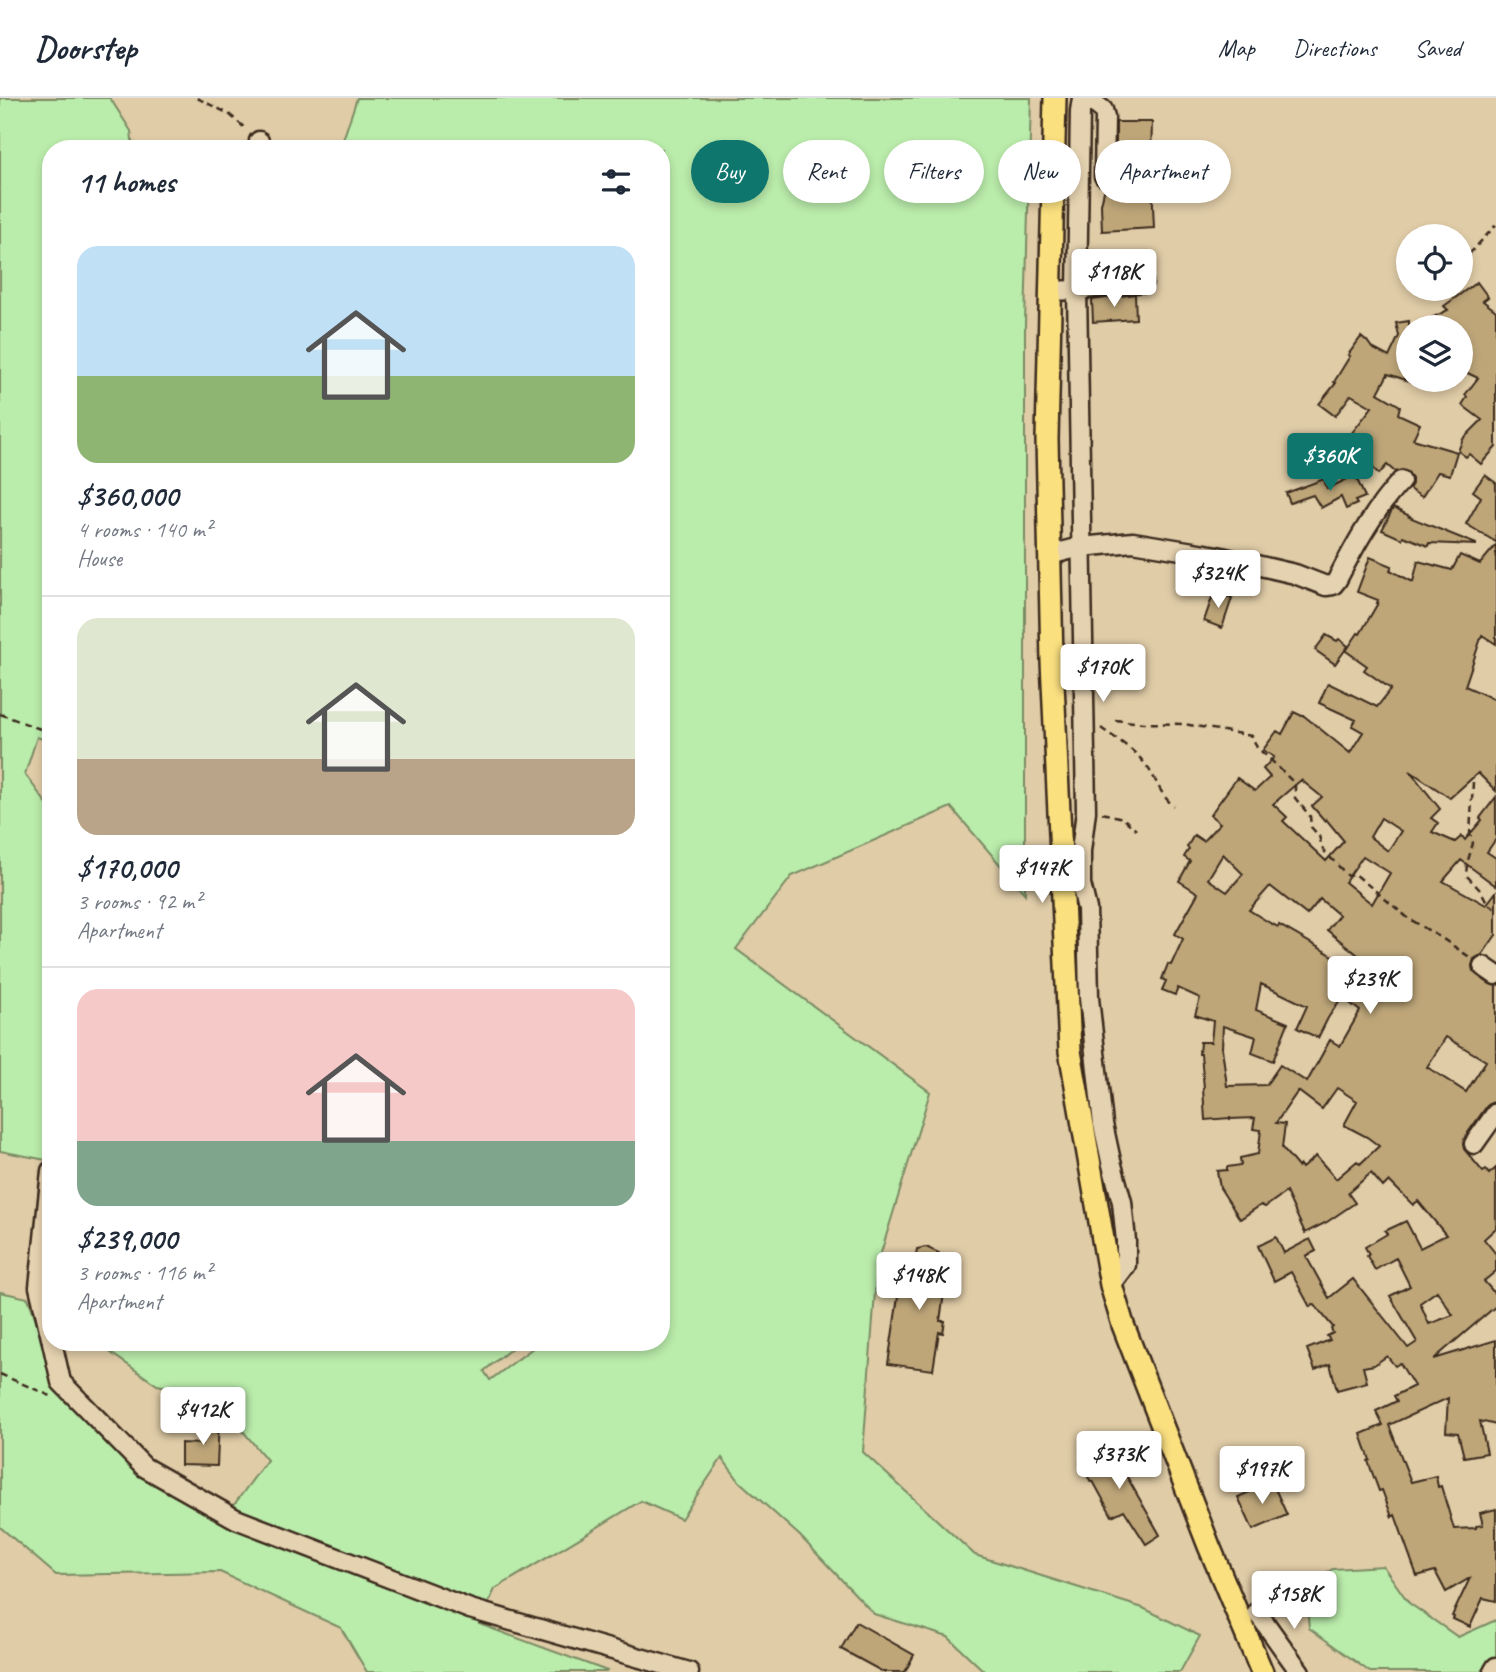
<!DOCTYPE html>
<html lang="en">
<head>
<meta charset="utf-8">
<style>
  :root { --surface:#fff; --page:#f2f2f3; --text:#1f2937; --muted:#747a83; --line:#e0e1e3; --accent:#0f766e }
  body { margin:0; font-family:Caveat,sans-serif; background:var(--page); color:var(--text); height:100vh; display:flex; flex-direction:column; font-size:26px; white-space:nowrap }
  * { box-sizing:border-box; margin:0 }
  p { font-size:23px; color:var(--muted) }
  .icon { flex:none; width:38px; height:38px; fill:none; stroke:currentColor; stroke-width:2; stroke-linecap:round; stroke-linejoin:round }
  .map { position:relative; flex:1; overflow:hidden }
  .details { position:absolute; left:42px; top:42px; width:628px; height:1211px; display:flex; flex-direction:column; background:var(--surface); border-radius:28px; box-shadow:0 4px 10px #0003 }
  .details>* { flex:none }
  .banner { position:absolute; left:691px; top:42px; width:665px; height:63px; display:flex; gap:14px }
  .fabs { position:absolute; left:1396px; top:126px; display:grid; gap:14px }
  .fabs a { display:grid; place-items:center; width:77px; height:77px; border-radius:50%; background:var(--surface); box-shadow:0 4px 10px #0003; font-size:35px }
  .price { position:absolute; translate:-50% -60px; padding:0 16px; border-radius:7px; background:#fff; color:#222; font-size:23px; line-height:46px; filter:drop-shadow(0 2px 4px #0008) }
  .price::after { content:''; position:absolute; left:50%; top:42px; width:21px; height:16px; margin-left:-10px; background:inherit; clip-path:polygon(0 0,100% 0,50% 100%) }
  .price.selected { background:var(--accent); color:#fff }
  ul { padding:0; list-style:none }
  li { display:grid; align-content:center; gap:14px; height:371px; padding:0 35px }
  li+li { border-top:2px solid var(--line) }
  li span { display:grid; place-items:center; height:217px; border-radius:21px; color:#555 }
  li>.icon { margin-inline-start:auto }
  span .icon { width:126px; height:126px; fill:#fffc; stroke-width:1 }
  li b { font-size:30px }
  h2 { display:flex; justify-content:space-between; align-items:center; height:84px; padding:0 35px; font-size:30px }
  .tag { padding:0 24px; border-radius:32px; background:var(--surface); box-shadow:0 4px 10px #0003; font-size:24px; line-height:63px }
  .tag.selected { background:var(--accent); color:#fff }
  header { display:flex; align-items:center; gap:42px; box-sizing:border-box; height:98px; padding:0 35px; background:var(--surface); border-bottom:2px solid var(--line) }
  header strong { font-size:33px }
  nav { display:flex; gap:38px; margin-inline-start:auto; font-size:24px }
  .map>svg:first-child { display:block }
  .green { fill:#baecab; stroke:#7a8b64; stroke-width:2 }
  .building { fill:#bea679; stroke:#3b2a1e; stroke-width:2; fill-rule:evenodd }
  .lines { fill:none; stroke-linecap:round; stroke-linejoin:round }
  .minor-casing { stroke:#3b2a1e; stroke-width:23 }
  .major-casing { stroke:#3b2a1e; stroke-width:26 }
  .path { stroke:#3b2a1e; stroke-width:2.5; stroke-dasharray:7 5; stroke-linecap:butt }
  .minor { stroke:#e5d2b0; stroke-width:18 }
  .major { stroke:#fbe080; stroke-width:21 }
</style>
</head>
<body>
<header>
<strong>Doorstep</strong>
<nav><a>Map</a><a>Directions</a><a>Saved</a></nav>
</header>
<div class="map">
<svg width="1496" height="1574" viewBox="0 0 1496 1574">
  <rect width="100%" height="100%" fill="#e0cca7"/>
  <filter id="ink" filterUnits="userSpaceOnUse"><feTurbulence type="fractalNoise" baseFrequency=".0143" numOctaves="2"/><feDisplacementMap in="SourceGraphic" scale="14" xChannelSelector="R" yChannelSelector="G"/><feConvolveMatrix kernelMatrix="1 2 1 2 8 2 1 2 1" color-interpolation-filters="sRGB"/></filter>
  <g filter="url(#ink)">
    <g class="green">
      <polygon points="0,0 110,0 131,33 133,51 51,51 51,644 37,639 25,676 51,712 51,1063 0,1053"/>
      <polygon points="357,0 1031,0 1025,226 1025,796 951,709 792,778 736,851 930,994 877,1168 863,1354 975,1457 1143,1510 1200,1538 1180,1574 985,1574 948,1539 874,1516 800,1438 740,1384 722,1360 681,1421 641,1403 495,1491 479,1526 607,1573 606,1574 367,1574 341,1530 220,1474 56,1477 0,1429 0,1194 28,1200 62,1293 85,1322 165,1392 222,1423 267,1362 213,1297 157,1287 111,1255 106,1244 519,1244 484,1273 490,1282 541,1244 662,1244 662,51 340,51"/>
      <polygon points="1383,1468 1409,1505 1458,1539 1496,1522 1496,1574 1370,1574 1309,1530 1305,1487 1333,1471"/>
    </g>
    <g class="building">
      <polygon points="1116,24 1152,24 1151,59 1116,59"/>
      <polygon points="1152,84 1154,130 1102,133 1101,106 1105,89 1111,86"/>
      <polygon points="1477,184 1488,199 1483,203 1496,213 1496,349 1481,366 1469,356 1466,359 1458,353 1463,341 1482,322 1462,307 1467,299 1465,297 1478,280 1461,272 1461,229 1413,229 1448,212 1444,208"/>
      <polygon points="1135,196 1136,221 1093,224 1092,202"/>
      <polygon points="1409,223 1409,283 1388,276 1378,295 1400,308 1398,316 1420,326 1413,341 1457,354 1450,377 1438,374 1422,399 1409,391 1412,386 1412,380 1408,374 1403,372 1395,374 1387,367 1379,376 1371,368 1368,372 1359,364 1371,351 1351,336 1372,309 1351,297 1335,318 1319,306 1336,285 1334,284 1350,258 1348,257 1361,239 1366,243 1367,243 1372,250 1389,259 1399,238 1396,225"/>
      <polygon points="1355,377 1365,399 1355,403 1357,406 1346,411 1341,399 1321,410 1313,397 1290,405 1286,395 1324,381 1327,391"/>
      <polygon points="1485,377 1496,385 1496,444 1466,426 1481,399 1473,393"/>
      <polygon points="1393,410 1410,418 1409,419 1476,446 1476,447 1429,445 1428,448 1403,438 1402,441 1382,432"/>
      <path d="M1496 447V546L1482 537 1465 588 1496 602V693L1478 675 1450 700 1410 673 1440 711 1431 720 1438 725 1432 734 1455 744 1462 738 1465 742 1482 722 1480 720 1496 699V741L1487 754 1496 760V788L1461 762 1443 783 1486 807 1496 794V837L1482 857 1474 861 1472 868 1473 873 1477 877 1490 886 1496 888V1004L1491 1005 1487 1008 1465 1039 1463 1046 1464 1051 1483 1074 1486 1072 1489 1076 1496 1070V1130L1484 1141 1496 1156V1173L1484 1183 1496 1197V1208L1434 1261 1496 1242V1327L1480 1323 1487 1355 1464 1359 1458 1335 1446 1334 1448 1300 1389 1327 1411 1384 1436 1378 1438 1389 1441 1388 1454 1431 1476 1430V1428L1483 1427 1480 1415 1496 1411V1503L1483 1500 1470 1529 1453 1521 1454 1519 1452 1518 1470 1480 1446 1494 1435 1473 1417 1478 1395 1417 1392 1419 1382 1392 1379 1393 1368 1363 1370 1362 1361 1336 1383 1327 1376 1313 1397 1303 1394 1298 1414 1288 1400 1265 1395 1268 1387 1258 1374 1267 1363 1269 1367 1284 1337 1292 1330 1266 1315 1272 1307 1251 1330 1242 1327 1238 1333 1235 1331 1231 1333 1229 1314 1206 1310 1209 1291 1174 1274 1183 1258 1148 1276 1139 1284 1155 1310 1141 1316 1153 1306 1158 1329 1200 1353 1181 1408 1250 1417 1244 1390 1198 1410 1188 1396 1160 1375 1172 1367 1158 1369 1156 1365 1149 1387 1136 1385 1133 1406 1123 1420 1150 1446 1137 1418 1103 1413 1107 1389 1083 1383 1089 1371 1075 1348 1095 1355 1105 1327 1124 1305 1135 1286 1094 1265 1109 1261 1107 1240 1121 1220 1090 1217 1073 1227 1072V1069L1241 1067 1240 1060 1258 1056 1261 1032 1253 1031 1255 1020 1230 1021V1020L1205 1022 1203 990H1204L1201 956H1199L1200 944H1211L1213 923 1195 917 1200 900 1178 890 1175 897 1162 892 1166 883 1162 881 1168 866 1171 867 1183 841 1175 836 1198 795 1179 783 1190 763 1184 759 1189 751 1187 749 1194 737 1203 743 1220 725 1210 717 1237 680 1255 693 1270 679 1263 671 1274 659 1263 652 1277 633 1282 636 1294 614 1302 618 1303 617 1350 655 1363 634 1352 628 1356 622 1319 605 1328 585 1377 609 1391 591 1364 572 1367 568 1346 553 1358 535 1360 536 1378 505H1377L1378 502 1357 494 1370 459 1392 468 1390 472 1413 484 1418 463 1452 472 1460 457 1480 466ZM1301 682 1322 699 1312 708 1325 723 1326 721 1344 743 1326 763 1283 723 1287 719 1273 706ZM1381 720 1401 733 1388 753 1370 739ZM1223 756 1243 776 1227 794 1208 781ZM1363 758 1390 775 1372 806 1345 784ZM1270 788 1307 817 1320 801 1339 817 1327 832 1374 870 1368 878 1279 827 1278 829 1270 825 1249 812ZM1261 886 1307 908 1297 930 1318 940 1328 920 1342 899 1360 913 1340 948 1330 942 1307 984 1280 967 1266 987 1227 988 1222 950 1223 928 1256 939 1252 955 1273 963 1288 925 1256 912ZM1446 939 1486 963 1466 994 1427 969ZM1337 990 1357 1003 1344 1027 1367 1039 1379 1048 1360 1066 1357 1063 1336 1081 1316 1058 1302 1070 1300 1067 1298 1069 1282 1050 1285 1026 1276 1025 1298 993 1322 1011ZM1437 1193 1453 1217 1429 1226 1420 1205Z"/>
      <polygon points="1214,494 1232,500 1222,530 1204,523"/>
      <polygon points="1326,537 1337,543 1339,541 1348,548 1335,566 1315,552"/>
      <polygon points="926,1149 939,1155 937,1168 947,1174 940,1223 945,1223 943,1235 939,1234 933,1272 888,1266 903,1165 914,1167 917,1151"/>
      <polygon points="204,1320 219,1321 217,1368 181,1367 181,1345 202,1346"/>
      <polygon points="1109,1347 1160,1437 1146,1446 1124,1412 1112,1418 1093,1383 1091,1384 1080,1365"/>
      <polygon points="1272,1384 1287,1417 1253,1432 1238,1399"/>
      <polygon points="856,1524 914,1557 905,1574 883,1574 841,1551"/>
    </g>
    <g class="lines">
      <defs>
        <g id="minor">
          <polyline points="1082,0 1080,13 1077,192 1086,713 1081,753 1081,786 1087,811 1089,900 1103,1026 1111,1063 1122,1104 1126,1143 1126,1167 1111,1187"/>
          <polyline points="1087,0 1103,12 1105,19 1104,78"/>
          <polyline points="259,43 261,51"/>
          <polyline points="1050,193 1077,192 1143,184"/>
          <path d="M1049 457 1081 449 1133 444 1217 458 1295 476 1326 488 1333 487 1337 482C1355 447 1374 412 1401 383"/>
          <polyline points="1483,868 1496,877"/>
          <polyline points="1474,1046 1496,1015"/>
          <polyline points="51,1073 39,1189 51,1240"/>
          <polyline points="52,1244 61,1284 144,1369 236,1421 470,1511 689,1574"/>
          <polyline points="1257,1514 1300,1574"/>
          <polyline points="1493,1574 1496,1569"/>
        </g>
        <polyline id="major" points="1055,0 1047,341 1052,563 1070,953 1111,1187 1123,1227 1209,1448 1262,1574"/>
      </defs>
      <use href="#minor" class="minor-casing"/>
      <use href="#major" class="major-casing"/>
      <g class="path">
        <polyline points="197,0 229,16 246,31"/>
        <polyline points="1461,165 1496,127"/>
        <polyline points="1423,192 1426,191"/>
        <polyline points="0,616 51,635"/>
        <polyline points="1115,622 1143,625 1184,626 1252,638 1257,650 1268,659 1295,686 1295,700 1310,718 1311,729 1319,738 1323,752 1348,778 1355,776 1408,820 1443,841 1471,860"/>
        <path d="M1101 630C1116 641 1134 651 1145 666 1156 679 1160 698 1174 708"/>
        <polyline points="1473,684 1470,736 1473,745 1467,766 1466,777 1481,793 1488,806 1496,811"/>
        <polyline points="1102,715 1123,720 1136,732"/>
        <polyline points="0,1276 53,1299"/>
      </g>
      <use href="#minor" class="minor"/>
      <use href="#major" class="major"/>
    </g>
  </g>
</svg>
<div class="fabs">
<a><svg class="icon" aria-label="locate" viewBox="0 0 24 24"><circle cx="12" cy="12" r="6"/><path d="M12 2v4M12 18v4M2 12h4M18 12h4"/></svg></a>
<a><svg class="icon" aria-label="layers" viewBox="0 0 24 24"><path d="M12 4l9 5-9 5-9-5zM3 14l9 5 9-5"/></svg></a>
</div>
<b class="price" style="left:1114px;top:211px">$118K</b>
<b class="price selected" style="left:1330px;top:395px">$360K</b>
<b class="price" style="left:1218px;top:512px">$324K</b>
<b class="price" style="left:1103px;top:606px">$170K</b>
<b class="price" style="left:1042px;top:807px">$147K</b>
<b class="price" style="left:1370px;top:918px">$239K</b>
<b class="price" style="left:919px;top:1214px">$148K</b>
<b class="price" style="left:203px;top:1349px">$412K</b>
<b class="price" style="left:1119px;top:1393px">$373K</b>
<b class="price" style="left:1262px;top:1408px">$197K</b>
<b class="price" style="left:1294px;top:1533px">$158K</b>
<div class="banner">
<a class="tag selected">Buy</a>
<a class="tag">Rent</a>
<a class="tag">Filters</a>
<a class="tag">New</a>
<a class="tag">Apartment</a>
</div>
<section class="details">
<h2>11 homes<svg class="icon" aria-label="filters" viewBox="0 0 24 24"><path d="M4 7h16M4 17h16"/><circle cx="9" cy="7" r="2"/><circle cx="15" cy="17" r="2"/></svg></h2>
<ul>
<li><span style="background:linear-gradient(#bfe0f5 60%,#8fb573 0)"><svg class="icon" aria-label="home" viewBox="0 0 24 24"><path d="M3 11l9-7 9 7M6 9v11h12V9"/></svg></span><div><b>$360,000</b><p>4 rooms · 140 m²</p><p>House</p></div></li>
<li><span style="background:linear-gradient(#dfe7d0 65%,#b9a48a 0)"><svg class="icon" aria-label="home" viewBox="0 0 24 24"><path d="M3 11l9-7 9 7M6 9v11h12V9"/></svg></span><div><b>$170,000</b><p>3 rooms · 92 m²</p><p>Apartment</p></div></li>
<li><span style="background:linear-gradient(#f6c9c9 70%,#7fa58c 0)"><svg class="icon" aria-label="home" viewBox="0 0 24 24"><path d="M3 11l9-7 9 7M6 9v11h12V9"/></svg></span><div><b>$239,000</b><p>3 rooms · 116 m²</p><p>Apartment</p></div></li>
</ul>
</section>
</div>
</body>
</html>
